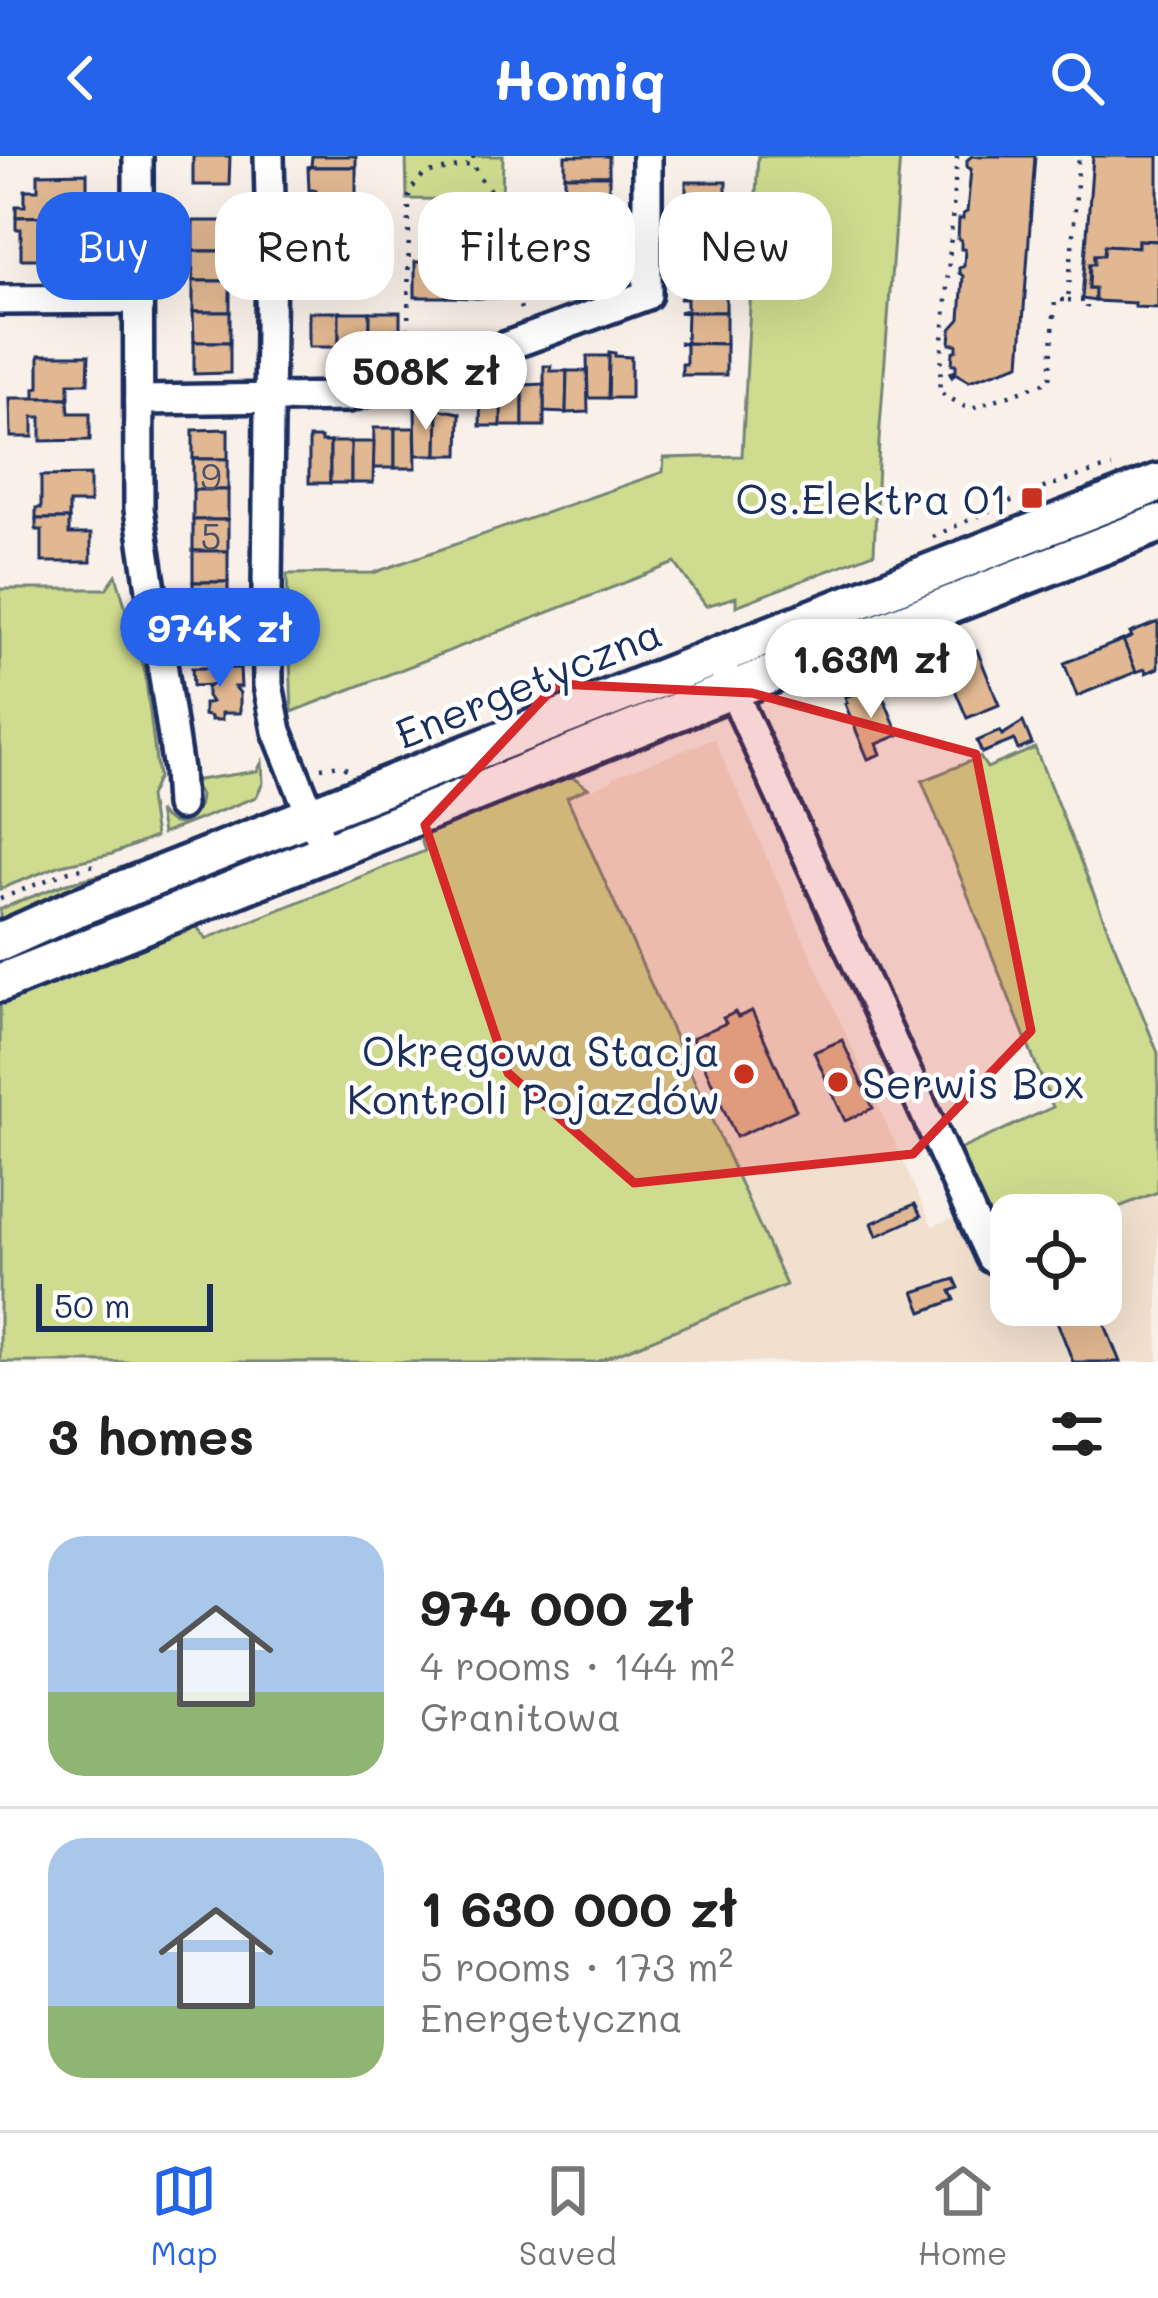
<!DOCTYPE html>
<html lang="en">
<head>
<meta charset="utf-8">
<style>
  :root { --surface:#fff; --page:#f6f6f6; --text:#222; --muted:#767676; --line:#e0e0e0; --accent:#2563eb }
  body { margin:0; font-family:Mali,sans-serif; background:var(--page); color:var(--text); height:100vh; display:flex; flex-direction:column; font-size:45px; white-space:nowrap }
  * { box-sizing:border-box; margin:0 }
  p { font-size:39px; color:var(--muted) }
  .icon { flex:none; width:66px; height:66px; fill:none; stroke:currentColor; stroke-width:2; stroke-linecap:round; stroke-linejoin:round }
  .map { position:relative; height:1206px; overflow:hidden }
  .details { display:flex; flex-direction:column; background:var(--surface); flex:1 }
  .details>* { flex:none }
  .banner { position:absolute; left:36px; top:36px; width:1086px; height:108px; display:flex; gap:24px }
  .buttons { position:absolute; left:990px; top:1038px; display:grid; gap:24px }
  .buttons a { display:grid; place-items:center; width:132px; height:132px; border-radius:24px; background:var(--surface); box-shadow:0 12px 48px #0002; font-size:60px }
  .scale { position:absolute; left:36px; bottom:30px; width:177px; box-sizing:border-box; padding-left:12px; border:6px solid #1b2f5e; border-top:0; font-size:33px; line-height:42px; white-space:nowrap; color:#1b2f5e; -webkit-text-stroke:9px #fff; paint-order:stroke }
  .price { position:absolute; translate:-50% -102px; padding:0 27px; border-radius:42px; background:#fff; color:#222; font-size:39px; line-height:78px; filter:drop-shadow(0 3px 6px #0008) }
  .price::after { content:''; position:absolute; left:50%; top:72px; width:36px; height:27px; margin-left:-18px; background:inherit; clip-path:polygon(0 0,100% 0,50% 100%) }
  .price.active { background:var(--accent); color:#fff }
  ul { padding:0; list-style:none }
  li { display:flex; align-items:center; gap:36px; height:300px; padding:0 48px }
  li+li { border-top:3px solid var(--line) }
  li span { display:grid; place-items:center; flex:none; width:336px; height:240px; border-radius:36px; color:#555 }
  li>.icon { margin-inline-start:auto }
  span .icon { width:144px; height:144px; fill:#fffc; stroke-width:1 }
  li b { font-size:51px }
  h2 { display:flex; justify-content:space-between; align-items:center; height:144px; padding:0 48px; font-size:51px }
  .tag { padding:0 42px; border-radius:36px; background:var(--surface); box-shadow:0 12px 48px #0002; font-size:42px; line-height:108px }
  .tag.active { background:var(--accent); color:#fff }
  header { display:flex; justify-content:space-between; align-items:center; height:156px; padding:0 48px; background:var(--accent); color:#fff; font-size:54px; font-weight:700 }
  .tabs { display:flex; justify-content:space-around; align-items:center; height:168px; border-top:3px solid var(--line); background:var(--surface); font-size:33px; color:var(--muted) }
  .tabs a { display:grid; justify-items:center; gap:6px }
  .tabs .active { color:var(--accent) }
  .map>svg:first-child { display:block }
  .built { fill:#f2e0cf }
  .green { fill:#cfdb8e; stroke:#758576; stroke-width:3 }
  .building { fill:#e1b891; stroke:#1b2f5e; stroke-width:3 }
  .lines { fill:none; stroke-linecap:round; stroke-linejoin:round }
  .minor-casing { stroke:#1b2f5e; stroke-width:36 }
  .tertiary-casing { stroke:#1b2f5e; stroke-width:45 }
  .path { stroke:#1b2f5e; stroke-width:4.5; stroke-dasharray:3 9; stroke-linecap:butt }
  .minor { stroke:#fff; stroke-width:27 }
  .tertiary { stroke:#fff; stroke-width:36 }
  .marked { fill:#d62828; fill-opacity:0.2; stroke:#d62828; stroke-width:9; stroke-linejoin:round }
  .poi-dot { fill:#c8321e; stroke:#fff; stroke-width:4.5 }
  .labels { text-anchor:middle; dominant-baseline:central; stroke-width:9; stroke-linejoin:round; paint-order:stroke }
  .number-label { font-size:36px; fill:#4c516b }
  .poi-label { font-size:42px; fill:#1b2f5e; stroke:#fff; text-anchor:end }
  .street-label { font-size:42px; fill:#1b2f5e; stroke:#fff }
</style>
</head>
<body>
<header><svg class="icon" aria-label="back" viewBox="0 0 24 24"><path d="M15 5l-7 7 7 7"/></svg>Homiq<svg class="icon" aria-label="search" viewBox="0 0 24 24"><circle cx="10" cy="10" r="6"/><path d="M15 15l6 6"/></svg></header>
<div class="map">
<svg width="1158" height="1206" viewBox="0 0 1158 1206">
  <rect width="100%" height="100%" fill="#f9f1e9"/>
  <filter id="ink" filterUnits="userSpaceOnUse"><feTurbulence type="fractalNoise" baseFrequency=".00833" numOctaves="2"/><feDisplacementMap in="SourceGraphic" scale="24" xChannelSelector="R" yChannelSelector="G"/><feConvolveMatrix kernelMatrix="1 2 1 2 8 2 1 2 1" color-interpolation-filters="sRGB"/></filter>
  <g filter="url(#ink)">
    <polygon class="built" points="714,583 932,1070 953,1062 974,1108 1011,1094 1011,1149 1101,1149 1101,1059 1098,1059 1158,1036 1158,1206 597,1206 785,1128 567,640 588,632 590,634 613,624 613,621"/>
    <g class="green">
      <polygon points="406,0 503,0 502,44 407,43"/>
      <polygon points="758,0 900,0 879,285 874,397 736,450 736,441 706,450 675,407 292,556 287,418 373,417 663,316 664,302 742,300"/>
      <polygon points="116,419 145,517 158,621 149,641 155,681 112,698 61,709 0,733 0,433 106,433"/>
      <polygon points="1035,592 1158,897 1158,1036 1098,1059 1011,1059 1011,1094 1002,1097 959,994 1053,951 922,625 980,601 987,612"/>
      <path d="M262 606 263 627 256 641 162 678 158 655C176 679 199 666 200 639L192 625 257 615Z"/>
      <polygon points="566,620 576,623 588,632 567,641 786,1129 597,1206 0,1206 0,846 195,768 206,783 425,695 421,684 425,676"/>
      <polygon points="109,717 9,771 0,771 0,753 67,727"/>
    </g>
    <g class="building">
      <polygon points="193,0 230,0 229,29 193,29"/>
      <polygon points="312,0 356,0 356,11 308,11 311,10"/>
      <rect x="565" y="0" width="44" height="20"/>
      <polygon points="972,0 1035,0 1020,208 969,225 955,217 952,221 950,217 956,215 956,208 952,208 953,196 957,194 957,188 950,188 951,173 960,163 963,120 959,117 959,112 964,109 965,93 961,93 961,84 958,83 959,63 963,63 963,58 967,56 971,13 967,11 967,4"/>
      <polygon points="1093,0 1158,0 1158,85 1138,84 1138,91 1105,89 1104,99 1095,99 1095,108 1090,108 1089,132 1095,132 1095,145 1082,143"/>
      <polygon points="308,11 356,11 356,42 308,43 316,42 316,34 309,34"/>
      <polygon points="87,17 87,45 66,45 67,50 72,50 72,60 16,61 16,50 25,50 25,34 38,34 38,18"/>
      <rect x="565" y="20" width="44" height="21"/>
      <polygon points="686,26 726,26 726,58 679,58 686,57"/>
      <polygon points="612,40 612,47 609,47 609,62 566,62 565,41"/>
      <polygon points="356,42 356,75 311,75 308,43"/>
      <polygon points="679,58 726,58 726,90 679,90 682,89 682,77 686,77 686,58"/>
      <polygon points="67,60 67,75 88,75 86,113 64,114 64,103 21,103 21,73 16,73 16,61"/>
      <polygon points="566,62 613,62 613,68 609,68 609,83 566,82"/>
      <rect x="193" y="65" width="37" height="30"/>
      <polygon points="566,82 613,83 613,90 609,90 609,106 566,105"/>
      <polygon points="1138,84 1158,85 1158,152 1135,151 1135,147 1095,145 1095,132 1089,132 1090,108 1095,108 1095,99 1104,99 1105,89 1138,91"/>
      <polygon points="679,90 726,90 726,122 678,122 684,121 682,118 682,90"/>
      <rect x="193" y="95" width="37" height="30"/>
      <rect x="415" y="106" width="32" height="35"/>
      <polygon points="447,106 477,106 476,142 447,141"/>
      <polygon points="477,106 507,106 507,142 476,142"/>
      <polygon points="678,122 726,122 726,156 679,156 687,154 687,143 679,143 682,142 682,133 679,132 687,132 687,124"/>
      <rect x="193" y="125" width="37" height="31"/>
      <polygon points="193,156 230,156 230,186 194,186"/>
      <rect x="309" y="156" width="30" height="35"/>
      <rect x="339" y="156" width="31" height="35"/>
      <rect x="370" y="156" width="30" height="35"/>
      <polygon points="679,156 726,156 726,188 679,187 686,187 687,157"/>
      <polygon points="194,186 230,186 230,217 194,218"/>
      <polygon points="679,187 726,188 726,219 682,219 682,208 686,208 686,188"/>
      <polygon points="609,196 615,197 615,200 631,201 631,242 608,242"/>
      <polygon points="39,199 89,199 88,227 69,227 69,242 35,242 35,232 39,231"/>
      <polygon points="587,200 609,200 608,242 588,242"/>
      <polygon points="544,210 551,210 550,215 567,215 566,257 544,256"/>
      <polygon points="567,215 587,215 588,256 566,257"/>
      <polygon points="481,224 488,224 488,229 502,229 501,270 480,270"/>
      <polygon points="502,224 508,224 508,229 523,229 523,270 501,270"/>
      <polygon points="544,228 544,270 523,270 523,229"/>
      <polygon points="10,242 68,242 69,257 90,257 90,284 41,285 41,261 33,261 33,281 11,281"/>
      <polygon points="415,253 423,253 423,257 438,257 437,299 416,299"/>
      <polygon points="438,253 460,257 459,299 437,299"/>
      <polygon points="374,272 395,272 395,312 373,312"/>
      <polygon points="395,272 415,272 416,312 395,312"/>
      <polygon points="228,273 228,303 193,303 193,274"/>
      <polygon points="309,282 321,282 321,286 330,286 330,327 309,327"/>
      <rect x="330" y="286" width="21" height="41"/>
      <polygon points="351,286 374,286 373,327 351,327"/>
      <rect x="193" y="303" width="35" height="31"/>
      <polygon points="90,319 90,347 69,347 69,363 36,363 36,352 41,352 41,320"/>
      <rect x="193" y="334" width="35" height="30"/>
      <polygon points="36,363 69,363 69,378 91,378 91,406 42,406 42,374 36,374"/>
      <rect x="193" y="364" width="35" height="31"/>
      <rect x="193" y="395" width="35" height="31"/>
      <rect x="193" y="426" width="35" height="29"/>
      <polygon points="1158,466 1158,512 1146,517 1145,513 1136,516 1123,485 1132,481 1130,477"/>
      <polygon points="1123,484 1136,516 1077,540 1064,507"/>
      <polygon points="977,494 999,549 967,562 944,508"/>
      <polygon points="192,512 240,512 241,531 235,531 240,537 240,557 222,557 222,564 211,564 211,561 204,559 204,548 211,546 207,540 207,532 211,529 193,530"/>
      <polygon points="880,533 899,579 877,588 881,598 868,603 845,548 847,547 845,541 859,536 861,541"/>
      <polygon points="1023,566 1032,588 1018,594 1014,584 982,597 977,585 1000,575 1002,579"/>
      <polygon points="752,855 796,954 736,981 692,882 726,867 723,862 730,859 735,856 738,861"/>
      <polygon points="842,884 873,952 845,965 814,896"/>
      <polygon points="915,1048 921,1060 877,1080 872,1067"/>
      <polygon points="955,1123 959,1132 951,1135 955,1144 922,1156 914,1136"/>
      <polygon points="1097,1149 1120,1206 1073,1206 1057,1165"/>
    </g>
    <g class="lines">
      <defs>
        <g id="minor">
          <polyline points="138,0 139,353 178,614 180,649"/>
          <polyline points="269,0 271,85 267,433 268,529 277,575 318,677"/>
          <polyline points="0,144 139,143"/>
          <polyline points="139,244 348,241 477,201 647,139 647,0"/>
          <polyline points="724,516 991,1102"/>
        </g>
        <g id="tertiary">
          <polyline points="0,786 73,753 1158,327"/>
          <polyline points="0,827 731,534 1158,368"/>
        </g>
      </defs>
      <use href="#minor" class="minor-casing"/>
      <use href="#tertiary" class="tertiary-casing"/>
      <g class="path">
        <path d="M473 0C474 20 488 34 503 44V79L516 90 517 141 522 156"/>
        <polyline points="957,0 939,236 969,253 1050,225 1055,144 1068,144 1079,0"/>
        <polyline points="1068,144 1087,145 1087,152"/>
        <polyline points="408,198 409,36 424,18 473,8"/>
        <path d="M933 381C991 353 1049 326 1112 311"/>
        <polyline points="321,612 340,609 350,615"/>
        <polyline points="0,743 69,715 99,708"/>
      </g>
      <use href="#minor" class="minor"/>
      <use href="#tertiary" class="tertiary"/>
    </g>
  </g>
  <path class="marked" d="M557 528 752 537 976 598 1031 875 913 998 634 1027 508 917 425 669Z"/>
  <g class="poi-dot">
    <rect x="1020" y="330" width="24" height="24" rx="6"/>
    <circle cx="744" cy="918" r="12"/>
    <circle cx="838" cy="926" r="12"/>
  </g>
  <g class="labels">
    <g class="number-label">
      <text x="211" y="319">9</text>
      <text x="211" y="379">5</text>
    </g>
    <g class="poi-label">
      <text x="1008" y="342">Os.Elektra 01</text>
      <text x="720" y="894">Okręgowa Stacja<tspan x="720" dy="48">Kontroli Pojazdów</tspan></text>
      <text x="862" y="926" text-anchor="start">Serwis Box</text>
    </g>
    <g class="street-label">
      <text transform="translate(528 526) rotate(-22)">Energetyczna</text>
    </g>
  </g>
</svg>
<div class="buttons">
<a><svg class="icon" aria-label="locate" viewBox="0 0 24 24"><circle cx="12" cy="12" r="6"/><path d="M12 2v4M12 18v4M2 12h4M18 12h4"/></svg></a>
</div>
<div class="scale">50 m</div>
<b class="price" style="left:426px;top:277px">508K zł</b>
<b class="price active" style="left:220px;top:534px">974K zł</b>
<b class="price" style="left:871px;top:565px">1.63M zł</b>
<div class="banner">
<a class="tag active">Buy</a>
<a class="tag">Rent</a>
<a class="tag">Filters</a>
<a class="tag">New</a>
</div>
</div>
<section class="details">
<h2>3 homes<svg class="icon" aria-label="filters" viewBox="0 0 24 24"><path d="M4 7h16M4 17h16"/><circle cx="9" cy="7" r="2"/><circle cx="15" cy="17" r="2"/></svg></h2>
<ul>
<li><span style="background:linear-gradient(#a9c7e8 65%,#8fb573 0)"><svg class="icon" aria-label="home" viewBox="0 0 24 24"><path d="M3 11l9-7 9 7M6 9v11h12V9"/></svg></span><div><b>974 000 zł</b><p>4 rooms · 144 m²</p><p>Granitowa</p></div></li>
<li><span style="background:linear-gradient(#a9c7e8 70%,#8fb573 0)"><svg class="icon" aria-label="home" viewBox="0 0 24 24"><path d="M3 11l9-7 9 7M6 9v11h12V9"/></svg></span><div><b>1 630 000 zł</b><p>5 rooms · 173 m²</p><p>Energetyczna</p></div></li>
</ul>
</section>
<nav class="tabs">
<a class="active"><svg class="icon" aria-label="map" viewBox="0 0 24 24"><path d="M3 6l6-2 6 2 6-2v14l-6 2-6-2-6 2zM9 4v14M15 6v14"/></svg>Map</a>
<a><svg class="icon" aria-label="saved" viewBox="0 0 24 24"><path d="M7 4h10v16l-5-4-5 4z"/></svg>Saved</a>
<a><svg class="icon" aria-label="home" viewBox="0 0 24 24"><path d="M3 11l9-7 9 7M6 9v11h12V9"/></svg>Home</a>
</nav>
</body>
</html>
